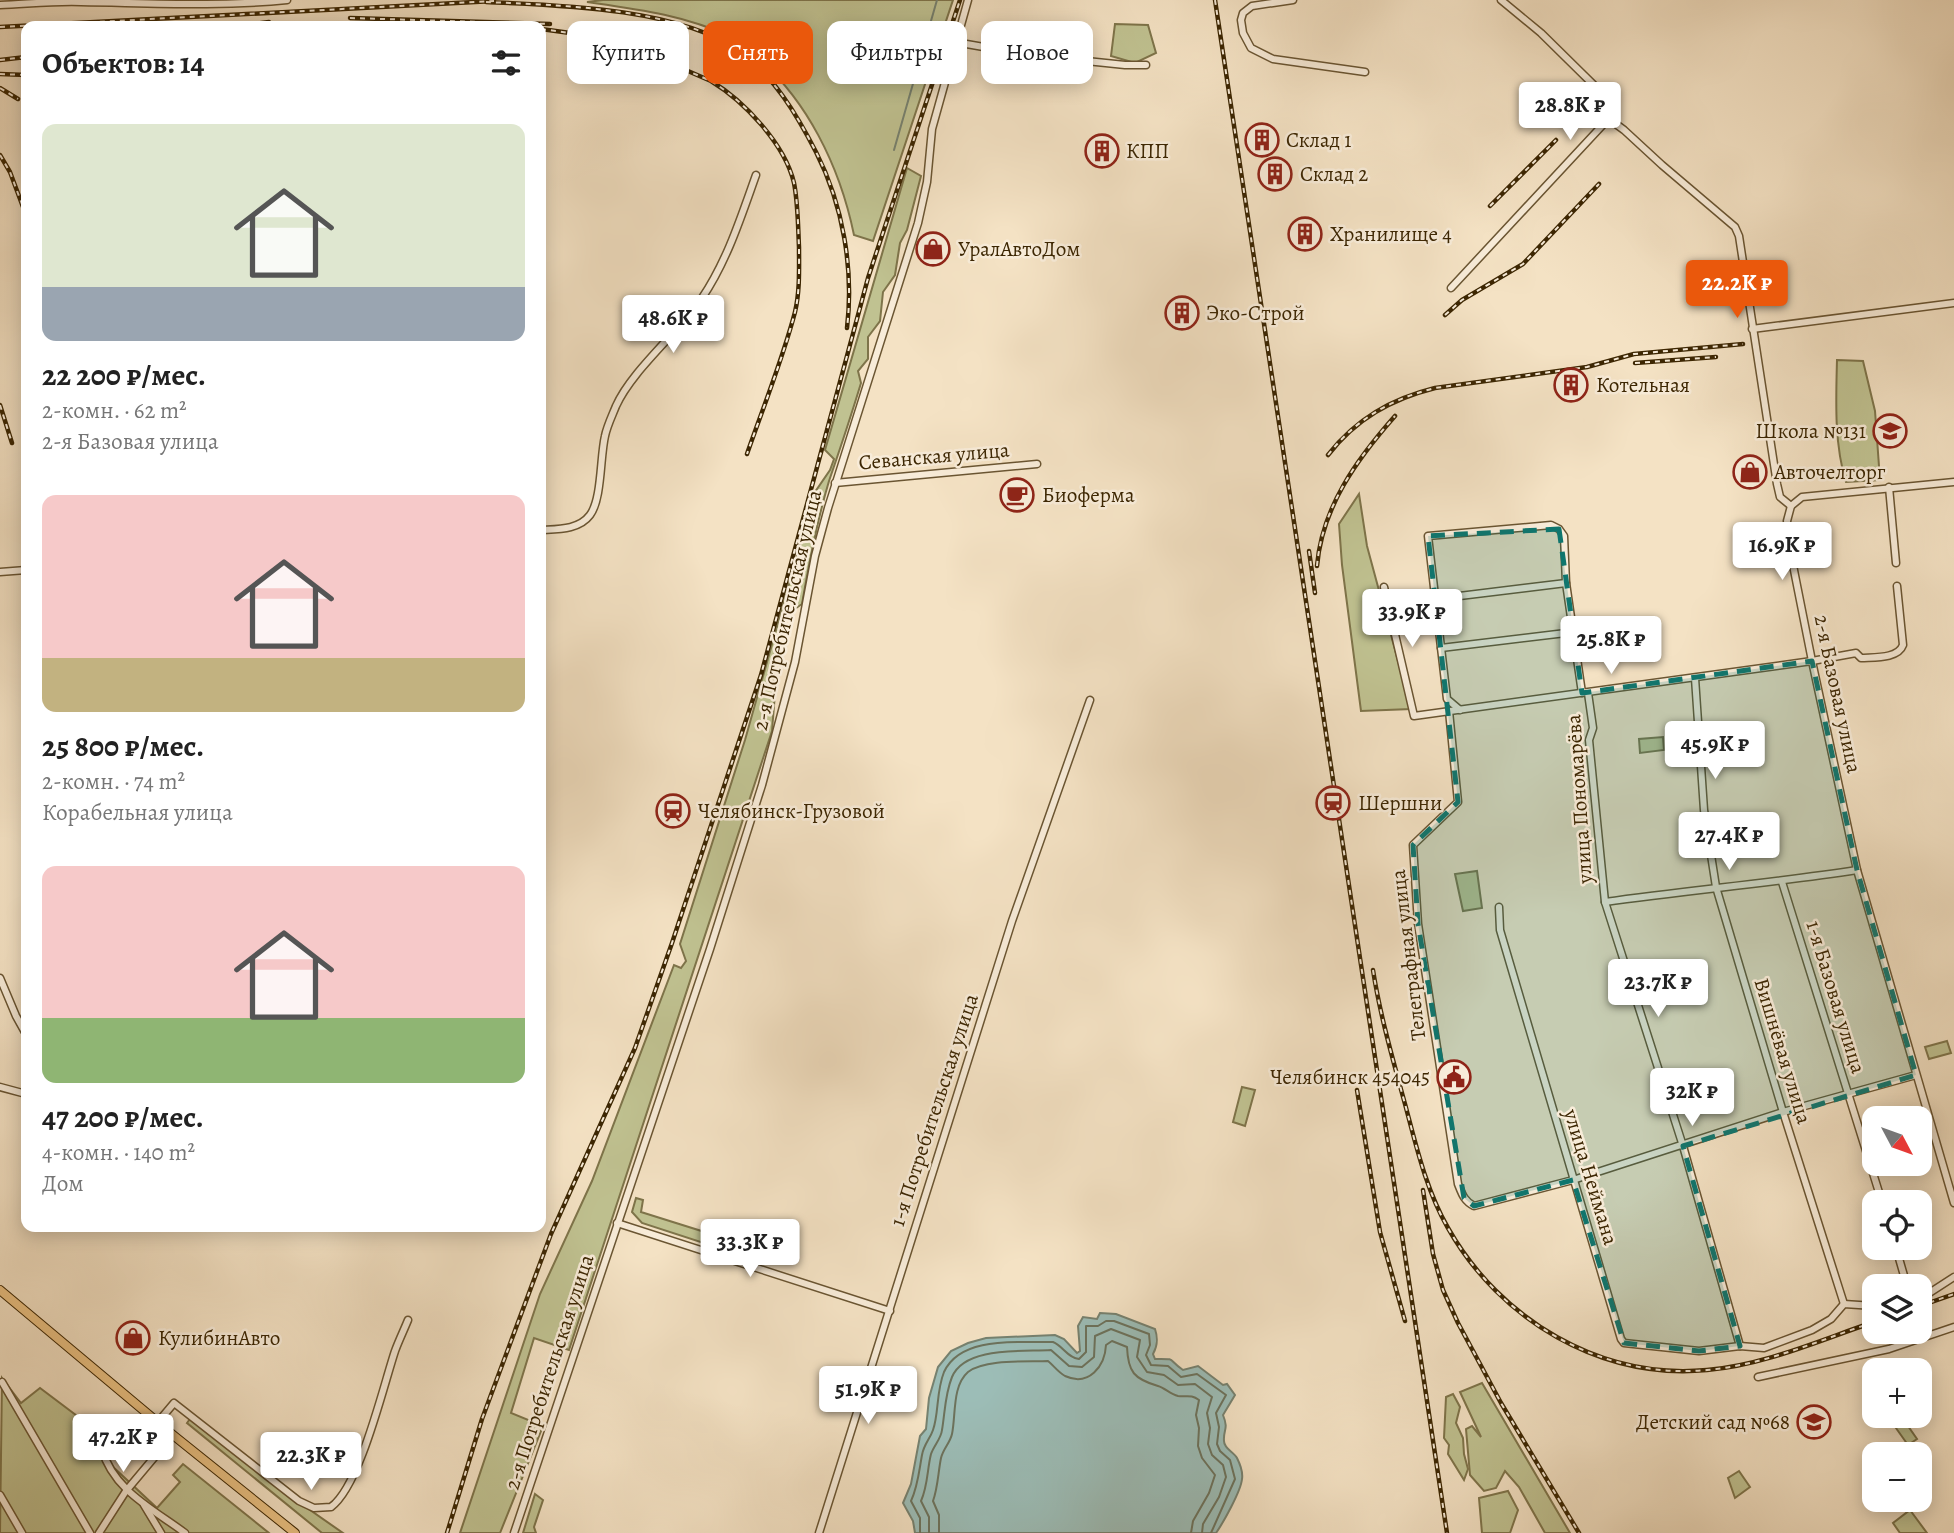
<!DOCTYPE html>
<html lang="ru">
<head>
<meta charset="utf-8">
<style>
  :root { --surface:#fff; --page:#f6f6f6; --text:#222; --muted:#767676; --accent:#ea580c }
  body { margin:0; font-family:Alegreya,serif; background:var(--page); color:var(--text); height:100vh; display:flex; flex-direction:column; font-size:26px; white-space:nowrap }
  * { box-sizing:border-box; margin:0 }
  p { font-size:23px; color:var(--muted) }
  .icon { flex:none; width:38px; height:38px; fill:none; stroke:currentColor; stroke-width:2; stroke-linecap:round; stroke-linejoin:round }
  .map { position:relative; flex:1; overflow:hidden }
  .details { position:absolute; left:21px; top:21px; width:525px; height:1211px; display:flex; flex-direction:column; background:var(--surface); border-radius:14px; box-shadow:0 4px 18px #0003 }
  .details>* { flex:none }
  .top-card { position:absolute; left:567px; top:21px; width:665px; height:63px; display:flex; gap:14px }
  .needle { width:46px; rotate:131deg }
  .buttons { position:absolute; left:1862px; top:1106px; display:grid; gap:14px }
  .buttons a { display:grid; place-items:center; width:70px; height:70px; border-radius:14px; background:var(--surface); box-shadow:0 4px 18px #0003; font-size:35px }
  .price { position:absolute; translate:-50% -60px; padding:0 16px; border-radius:7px; background:#fff; color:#222; font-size:23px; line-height:46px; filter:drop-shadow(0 2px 4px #0008) }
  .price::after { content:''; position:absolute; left:50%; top:42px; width:21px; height:16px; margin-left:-10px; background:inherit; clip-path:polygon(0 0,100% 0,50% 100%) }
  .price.current { background:var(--accent); color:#fff }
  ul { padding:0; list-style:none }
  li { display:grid; align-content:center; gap:14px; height:371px; padding:0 21px }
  li span { display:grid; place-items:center; height:217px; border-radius:14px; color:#555 }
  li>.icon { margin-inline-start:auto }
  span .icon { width:126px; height:126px; fill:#fffc; stroke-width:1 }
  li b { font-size:30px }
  h2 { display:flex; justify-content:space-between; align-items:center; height:84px; padding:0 21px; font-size:30px }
  .pill { padding:0 24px; border-radius:14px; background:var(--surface); box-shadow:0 4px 18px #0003; font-size:24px; line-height:63px }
  .pill.current { background:var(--accent); color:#fff }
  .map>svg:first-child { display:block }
  .green { fill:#c0c291; stroke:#7e744a; stroke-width:2 }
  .water { fill:#9cbdb7; stroke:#76816f; stroke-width:2 }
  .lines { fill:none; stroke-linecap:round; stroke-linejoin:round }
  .shore { stroke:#6c725c; stroke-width:2 }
  .stream { stroke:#76816f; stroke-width:2 }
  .minor-casing { stroke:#6a5532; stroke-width:9 }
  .major-casing { stroke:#3c2602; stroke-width:10 }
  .minor { stroke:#f8ecd9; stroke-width:6 }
  .major { stroke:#eac182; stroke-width:8 }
  .rail-casing { stroke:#3c2602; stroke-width:4.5 }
  .rail { stroke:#f8ecd9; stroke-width:2; stroke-dasharray:5; stroke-linecap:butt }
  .marked { fill:#0f766e; fill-opacity:0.2; stroke:#0f766e; stroke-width:5; stroke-dasharray:14 9; stroke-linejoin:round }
  .labels { text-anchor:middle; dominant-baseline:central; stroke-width:5; stroke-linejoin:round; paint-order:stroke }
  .poi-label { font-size:21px; fill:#3c2602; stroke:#f8ecd9; text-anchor:start }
  .street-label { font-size:21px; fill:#3c2602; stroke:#f8ecd9 }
</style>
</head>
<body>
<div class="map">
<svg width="1954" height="1533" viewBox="0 0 1954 1533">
  <rect width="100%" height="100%" fill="#f4e2c4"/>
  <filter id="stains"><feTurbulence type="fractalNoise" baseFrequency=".00286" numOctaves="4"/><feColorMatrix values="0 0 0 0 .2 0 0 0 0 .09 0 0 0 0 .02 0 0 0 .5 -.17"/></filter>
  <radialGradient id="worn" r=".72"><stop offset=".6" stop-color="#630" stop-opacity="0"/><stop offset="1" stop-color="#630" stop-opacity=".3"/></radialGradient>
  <g class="green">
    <path d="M603 0H953L873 241 854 235C840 167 807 98 752 53 745 47 739 41 731 37 685 15 636 9 587 2Z"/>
    <polygon points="1115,24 1148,25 1156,53 1135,63 1111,56"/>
    <path d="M907 168 921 176 907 230 900 243 895 275 883 292 880 321 868 337V359L858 371 861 383C851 416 840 449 829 481 817 521 809 563 802 604L786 615 772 663 775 693 772 731 569 1350 534 1338 511 1413 543 1426 500 1533H460L540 1294 592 1181 674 965 681 968 686 961 680 944 745 740 815 492 830 470 834 459 825 450Z"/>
    <path d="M1837 360 1863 361 1875 411 1880 480 1846 482C1834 444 1836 399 1837 360Z"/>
    <polygon points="1359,494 1367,546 1411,709 1361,711 1342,565 1339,524"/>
    <polygon points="1663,737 1664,750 1640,753 1639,739"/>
    <polygon points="1477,871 1482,908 1463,911 1455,874"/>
    <polygon points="1947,1041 1951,1053 1929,1059 1925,1047"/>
    <polygon points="1242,1087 1255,1090 1245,1126 1233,1122"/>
    <polygon points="636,1198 643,1200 641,1212 762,1250 759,1261 642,1223 632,1212"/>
    <polygon points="2,1378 21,1403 40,1388 109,1440 110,1464 157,1508 180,1482 173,1475 183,1464 269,1533 0,1533"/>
    <polygon points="1482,1383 1570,1533 1545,1533 1519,1487 1505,1471 1496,1488 1484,1491 1470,1475 1466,1429 1472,1426 1481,1437 1460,1392"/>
    <polygon points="1453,1394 1460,1407 1456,1423 1463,1438 1464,1454 1468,1469 1464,1480 1448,1454 1449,1445 1444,1438 1446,1397"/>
    <polygon points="1898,1416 1901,1416 1917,1439 1908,1445 1891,1421"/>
    <polygon points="190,1419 280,1489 343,1533 322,1533 187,1423"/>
    <polygon points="1739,1471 1750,1487 1735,1498 1728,1478"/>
    <polygon points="1508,1491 1518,1510 1510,1533 1482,1533 1479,1498"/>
    <polygon points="535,1494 543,1500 534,1527 536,1533 523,1533"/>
    <polygon points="1910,1510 1927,1533 1900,1533 1893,1523"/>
  </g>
  <path class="water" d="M1100 1313 1116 1314 1155 1329C1158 1338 1158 1345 1153 1354L1155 1359C1178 1359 1166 1358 1183 1370L1198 1366 1223 1385 1227 1384 1235 1395 1223 1415C1229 1430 1223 1429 1224 1441 1224 1449 1234 1452 1237 1458 1240 1464 1243 1473 1242 1479 1241 1491 1223 1523 1216 1533H915L913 1521 903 1503 911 1484 920 1436 926 1429 929 1398 938 1367 951 1351 968 1343 986 1338 1055 1335 1064 1339 1077 1353 1080 1351 1078 1326 1083 1317 1097 1319Z"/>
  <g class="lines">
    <g class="shore">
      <path d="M920 1533V1518L911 1501C918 1486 919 1471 922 1455 924 1444 930 1439 933 1430 939 1413 936 1392 944 1372 961 1335 1020 1343 1053 1342 1063 1346 1068 1358 1079 1359L1086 1352V1326H1098L1106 1321H1114L1149 1334 1150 1345 1146 1355 1151 1365 1168 1366 1181 1377 1197 1374 1226 1395 1216 1413 1219 1427 1217 1444 1220 1451 1230 1460 1235 1479 1211 1533"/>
      <path d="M929 1533V1517L921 1501C928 1485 927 1470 931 1454 934 1445 941 1439 942 1430 945 1412 945 1394 952 1377 965 1346 1023 1352 1051 1350L1069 1366 1082 1367 1094 1357 1095 1336 1111 1329 1140 1340 1137 1357 1147 1372 1164 1375 1178 1385 1195 1384 1212 1397 1207 1413 1210 1428 1208 1444 1212 1455 1223 1465 1226 1477 1219 1497 1203 1524 1202 1533"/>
      <path d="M939 1533V1515L933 1501C938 1487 938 1473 941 1458 943 1449 950 1443 952 1434 956 1415 952 1386 968 1372 985 1359 1027 1362 1048 1361 1054 1366 1058 1372 1065 1376 1089 1387 1105 1366 1106 1345L1112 1341 1127 1347C1128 1372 1134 1379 1158 1386 1165 1388 1170 1394 1178 1396 1187 1397 1191 1394 1199 1400L1196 1415 1199 1428 1198 1446 1202 1458 1215 1475 1209 1493 1193 1521 1191 1533"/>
    </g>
    <polyline class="stream" points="894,150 937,0"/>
    <defs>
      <g id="minor">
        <polyline points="1293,0 1252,6 1243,13 1241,20 1243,33 1251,48 1273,59 1365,72"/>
        <path d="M0 5C27 4 54 1 81 2 150 3 218 7 287 0"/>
        <polyline points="955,42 995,49 1022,46 1048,57 1125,65 1146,65"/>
        <polyline points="1609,119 1624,130 1662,165 1735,227 1739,236 1777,484 1780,497 1791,506"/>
        <polyline points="1451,288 1612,115 1609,100 1541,33 1501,0"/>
        <polyline points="1752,329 1954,303"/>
        <polyline points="1954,482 1802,497 1791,506 1787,521 1791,555 1812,661 1857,870 1954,1203"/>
        <polyline points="835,483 1037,464"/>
        <polyline points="1889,487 1896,563"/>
        <path d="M541 530C557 529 579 530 590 515 602 499 600 457 605 436 607 426 612 416 616 406 632 370 679 332 702 298 727 261 741 217 756 175"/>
        <polyline points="0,572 26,570"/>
        <path d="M1384 587 1414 716 1812 661 1856 653 1861 658C1874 657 1898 659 1903 645L1897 586"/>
        <polyline points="1435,599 1566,583"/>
        <polyline points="1441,648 1574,632"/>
        <polyline points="1695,678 1704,810 1716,887 1783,1112 1844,1304"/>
        <polyline points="1588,693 1593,728 1589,740 1605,902 1683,1146 1740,1346"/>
        <polyline points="1460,710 1447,699 1428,536 1551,525 1559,529 1564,536 1566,583 1582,693"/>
        <path d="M1449 711 1458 802 1413 845 1418 924 1458 1184C1462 1194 1464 1201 1474 1206L1573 1180 1783 1112 1916 1075"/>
        <polyline points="1782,882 1882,1202"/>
        <path d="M1605 902C1689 890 1773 883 1857 870"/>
        <polyline points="1499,907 1500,930 1621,1339 1624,1343 1699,1351 1740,1346 1764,1348 1812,1330 1831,1319 1844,1304 1874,1306"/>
        <polyline points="0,978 16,1016 26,1034"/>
        <polyline points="0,1087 26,1094"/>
        <polyline points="617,1223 890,1311"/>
        <polyline points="1896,1248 1907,1286"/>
        <polyline points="1920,1299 1954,1277"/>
        <polyline points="1758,1377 1889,1349 1954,1327"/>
        <polyline points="2,1382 90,1533"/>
        <path d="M158 1422 174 1403 299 1501 314 1508 331 1507C360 1486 383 1387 395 1351 399 1340 404 1330 408 1320"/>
        <path d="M102 1449C113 1490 153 1509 185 1533"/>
        <polyline points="0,1495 22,1533"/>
        <polyline points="144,1505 161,1533"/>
        <polyline points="99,1533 126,1491 173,1435"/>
        <polyline points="514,1533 710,949 762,785 795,662 815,556 828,508 918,223 927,182 932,129 968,0"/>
        <polyline points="819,1533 1012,921 1090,700"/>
      </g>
      <polyline id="major" points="0,1290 173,1435 295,1533"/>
    </defs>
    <use href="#minor" class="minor-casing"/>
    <use href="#major" class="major-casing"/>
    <use href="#minor" class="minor"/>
    <use href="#major" class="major"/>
    <defs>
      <g id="rail">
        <polyline points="1215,0 1447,1533"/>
        <path d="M486 2C558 5 679 8 739 51 774 76 797 115 816 152 843 205 854 269 847 328"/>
        <polyline points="350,18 550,24"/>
        <polyline points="241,26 269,22"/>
        <polyline points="0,27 494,1"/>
        <path d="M541 29 614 39 711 81C744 101 785 144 794 183 798 203 798 227 799 247 799 268 800 291 795 312 783 358 763 408 747 454"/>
        <polyline points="0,60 26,57"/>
        <polyline points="0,74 26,75"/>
        <polyline points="0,88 18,99"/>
        <polyline points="0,155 10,172 26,215"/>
        <polyline points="1490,206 1556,140"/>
        <polyline points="1445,315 1462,300 1523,264 1599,184"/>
        <polyline points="1635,363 1716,357"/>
        <polyline points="0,405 12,443"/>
        <path d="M1328 455C1356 419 1391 399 1435 388L1587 367 1634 354 1743 344"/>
        <polyline points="1309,551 1315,593"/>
        <path d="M1317 566C1322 507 1357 459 1395 416"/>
        <path d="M1373 970C1380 1015 1393 1060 1405 1104 1416 1145 1426 1190 1448 1228 1500 1320 1601 1380 1707 1370 1765 1365 1820 1340 1874 1322"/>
        <polyline points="1357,1090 1380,1232 1405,1321"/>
        <polyline points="1423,1190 1433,1254 1443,1290 1458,1323 1501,1403 1579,1533"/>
        <polyline points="1920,1306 1954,1294"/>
        <polyline points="447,1533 482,1419 551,1234 635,1048 672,943 761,675 868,278 960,0"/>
      </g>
    </defs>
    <use href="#rail" class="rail-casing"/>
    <use href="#rail" class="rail"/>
  </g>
  <path class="marked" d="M1559 529 1582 693 1812 661 1857 870 1916 1075 1683 1146 1740 1346 1699 1351 1624 1343 1573 1180 1474 1206 1464 1198 1418 924 1413 845 1458 802 1428 536Z"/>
  <defs>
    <symbol id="building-ring" viewBox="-11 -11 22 22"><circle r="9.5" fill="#f8ecd9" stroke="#8f2418" stroke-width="1.5"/><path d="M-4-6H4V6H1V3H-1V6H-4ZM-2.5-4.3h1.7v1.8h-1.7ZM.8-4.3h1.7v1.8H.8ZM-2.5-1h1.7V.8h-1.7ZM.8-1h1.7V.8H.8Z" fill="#8f2418"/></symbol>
    <symbol id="shop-ring" viewBox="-11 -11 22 22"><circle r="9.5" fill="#f8ecd9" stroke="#8f2418" stroke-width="1.5"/><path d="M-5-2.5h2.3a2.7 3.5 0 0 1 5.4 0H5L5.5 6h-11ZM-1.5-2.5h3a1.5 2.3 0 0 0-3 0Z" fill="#8f2418"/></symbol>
    <symbol id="school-ring" viewBox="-11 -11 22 22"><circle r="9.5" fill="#f8ecd9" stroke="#8f2418" stroke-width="1.5"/><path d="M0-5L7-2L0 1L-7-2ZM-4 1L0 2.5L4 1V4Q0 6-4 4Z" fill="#8f2418"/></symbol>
    <symbol id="cafe-ring" viewBox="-11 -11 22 22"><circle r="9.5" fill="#f8ecd9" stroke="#8f2418" stroke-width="1.5"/><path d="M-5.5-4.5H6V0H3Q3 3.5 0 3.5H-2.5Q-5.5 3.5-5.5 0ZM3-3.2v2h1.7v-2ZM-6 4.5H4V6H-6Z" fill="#8f2418"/></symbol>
    <symbol id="station-ring" viewBox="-11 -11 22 22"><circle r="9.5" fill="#f8ecd9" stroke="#8f2418" stroke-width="1.5"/><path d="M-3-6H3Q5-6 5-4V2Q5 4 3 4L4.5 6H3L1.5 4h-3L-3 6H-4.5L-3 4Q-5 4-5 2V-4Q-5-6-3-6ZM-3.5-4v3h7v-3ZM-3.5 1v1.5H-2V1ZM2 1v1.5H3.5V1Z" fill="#8f2418"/></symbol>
    <symbol id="civic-ring" viewBox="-11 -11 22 22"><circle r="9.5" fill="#f8ecd9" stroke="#8f2418" stroke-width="1.5"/><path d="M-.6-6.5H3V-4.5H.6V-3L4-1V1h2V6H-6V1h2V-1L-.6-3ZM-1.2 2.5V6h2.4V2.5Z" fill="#8f2418"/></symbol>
  </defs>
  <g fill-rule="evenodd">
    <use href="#building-ring" x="1243" y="121" width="38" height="38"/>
    <use href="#building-ring" x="1083" y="132" width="38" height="38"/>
    <use href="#building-ring" x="1256" y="155" width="38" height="38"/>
    <use href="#building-ring" x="1286" y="215" width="38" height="38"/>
    <use href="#shop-ring" x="914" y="230" width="38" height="38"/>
    <use href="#building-ring" x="1163" y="294" width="38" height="38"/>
    <use href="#building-ring" x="1552" y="366" width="38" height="38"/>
    <use href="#school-ring" x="1871" y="412" width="38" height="38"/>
    <use href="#shop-ring" x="1731" y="453" width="38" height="38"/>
    <use href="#cafe-ring" x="998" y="476" width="38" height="38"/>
    <use href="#station-ring" x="1314" y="784" width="38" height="38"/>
    <use href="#station-ring" x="654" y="792" width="38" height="38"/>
    <use href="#civic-ring" x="1435" y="1058" width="38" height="38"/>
    <use href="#shop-ring" x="114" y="1319" width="38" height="38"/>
    <use href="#school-ring" x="1795" y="1403" width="38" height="38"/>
  </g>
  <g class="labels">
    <g class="poi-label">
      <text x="1286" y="140">Склад 1</text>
      <text x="1126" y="151">КПП</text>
      <text x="1300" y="174">Склад 2</text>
      <text x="1330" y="234">Хранилище 4</text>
      <text x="958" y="249">УралАвтоДом</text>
      <text x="1206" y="313">Эко-Строй</text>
      <text x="1596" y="385">Котельная</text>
      <text x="1866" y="431" text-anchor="end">Школа №131</text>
      <text x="1774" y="472">Авточелторг</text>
      <text x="1042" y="495">Биоферма</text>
      <text x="1358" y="803">Шершни</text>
      <text x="698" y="811">Челябинск-Грузовой</text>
      <text x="1430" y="1077" text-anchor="end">Челябинск 454045</text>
      <text x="158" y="1338">КулибинАвто</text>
      <text x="1790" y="1422" text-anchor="end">Детский сад №68</text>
    </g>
    <g class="street-label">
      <text transform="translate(934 456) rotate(-5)">Севанская улица</text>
      <text transform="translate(787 610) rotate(-77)">2-я Потребительская улица</text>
      <text transform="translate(1838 694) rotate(78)">2-я Базовая улица</text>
      <text transform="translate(1579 799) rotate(-94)">улица Пономарёва</text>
      <text transform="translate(1408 955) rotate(-97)">Телеграфная улица</text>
      <text transform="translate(1836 997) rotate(73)">1-я Базовая улица</text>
      <text transform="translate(1783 1051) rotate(73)">Вишнёвая улица</text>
      <text transform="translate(934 1110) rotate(-72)">1-я Потребительская улица</text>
      <text transform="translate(1591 1177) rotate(73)">улица Неймана</text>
      <text transform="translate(549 1372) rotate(-72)">2-я Потребительская улица</text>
    </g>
  </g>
  <rect width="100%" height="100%" filter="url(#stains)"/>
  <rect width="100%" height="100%" fill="url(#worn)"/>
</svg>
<div class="buttons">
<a><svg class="needle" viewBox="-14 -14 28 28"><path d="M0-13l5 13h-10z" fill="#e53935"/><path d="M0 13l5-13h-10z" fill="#767676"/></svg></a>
<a><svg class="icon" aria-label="locate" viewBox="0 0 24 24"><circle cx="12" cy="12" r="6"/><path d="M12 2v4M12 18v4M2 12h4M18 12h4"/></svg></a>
<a><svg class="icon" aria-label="layers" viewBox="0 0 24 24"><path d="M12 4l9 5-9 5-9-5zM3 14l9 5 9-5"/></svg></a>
<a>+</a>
<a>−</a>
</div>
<b class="price" style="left:1570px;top:142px">28.8K ₽</b>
<b class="price current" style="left:1737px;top:320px">22.2K ₽</b>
<b class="price" style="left:673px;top:355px">48.6K ₽</b>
<b class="price" style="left:1782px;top:582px">16.9K ₽</b>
<b class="price" style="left:1412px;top:649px">33.9K ₽</b>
<b class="price" style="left:1611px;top:676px">25.8K ₽</b>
<b class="price" style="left:1715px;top:781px">45.9K ₽</b>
<b class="price" style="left:1729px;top:872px">27.4K ₽</b>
<b class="price" style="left:1658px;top:1019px">23.7K ₽</b>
<b class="price" style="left:1692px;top:1128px">32K ₽</b>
<b class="price" style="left:750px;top:1279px">33.3K ₽</b>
<b class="price" style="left:868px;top:1426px">51.9K ₽</b>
<b class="price" style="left:123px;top:1474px">47.2K ₽</b>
<b class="price" style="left:311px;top:1492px">22.3K ₽</b>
<div class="top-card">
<a class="pill">Купить</a>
<a class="pill current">Снять</a>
<a class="pill">Фильтры</a>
<a class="pill">Новое</a>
</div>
<section class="details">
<h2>Объектов: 14<svg class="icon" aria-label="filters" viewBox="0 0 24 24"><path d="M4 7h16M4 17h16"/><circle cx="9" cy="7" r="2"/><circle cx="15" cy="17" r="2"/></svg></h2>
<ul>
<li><span style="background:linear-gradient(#dfe7d0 75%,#9aa5b1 0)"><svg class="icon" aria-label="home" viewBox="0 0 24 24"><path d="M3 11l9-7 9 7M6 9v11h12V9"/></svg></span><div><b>22 200 ₽/мес.</b><p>2-комн. · 62 m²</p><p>2-я Базовая улица</p></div></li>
<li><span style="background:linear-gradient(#f6c9c9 75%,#c2b280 0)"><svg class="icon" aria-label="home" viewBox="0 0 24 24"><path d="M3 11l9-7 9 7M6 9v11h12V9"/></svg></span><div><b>25 800 ₽/мес.</b><p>2-комн. · 74 m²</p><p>Корабельная улица</p></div></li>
<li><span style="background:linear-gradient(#f6c9c9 70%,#8fb573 0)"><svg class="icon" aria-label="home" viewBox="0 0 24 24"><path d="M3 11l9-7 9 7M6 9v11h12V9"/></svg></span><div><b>47 200 ₽/мес.</b><p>4-комн. · 140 m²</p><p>Дом</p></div></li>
</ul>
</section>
</div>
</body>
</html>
